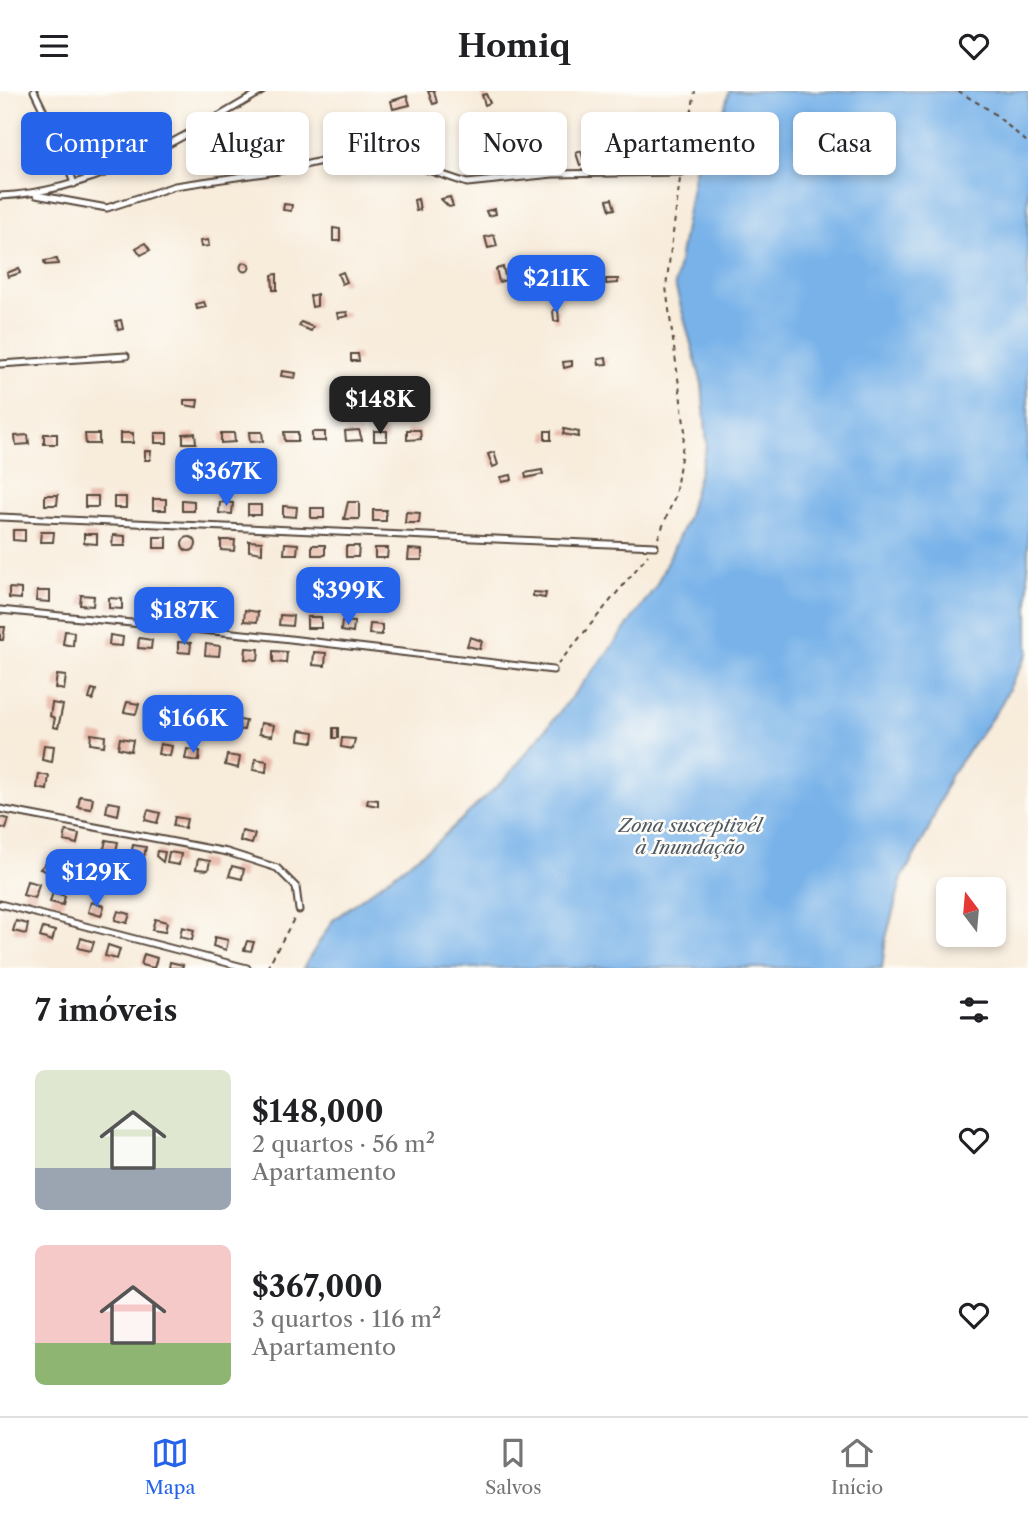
<!DOCTYPE html>
<html lang="pt">
<head>
<meta charset="utf-8">
<style>
  :root { --surface:#fff; --page:#f6f6f6; --text:#202124; --muted:#757577; --line:#e0e0e0; --accent:#2563eb }
  body { margin:0; font-family:"Libre Caslon Text",serif; background:var(--page); color:var(--text); height:100vh; display:flex; flex-direction:column; font-size:26px; white-space:nowrap }
  * { box-sizing:border-box; margin:0 }
  p { font-size:23px; color:var(--muted) }
  .icon { flex:none; width:38px; height:38px; fill:none; stroke:currentColor; stroke-width:2; stroke-linecap:round; stroke-linejoin:round }
  .map { position:relative; height:877px; overflow:hidden }
  .sheet { display:flex; flex-direction:column; background:var(--surface); flex:1 }
  .sheet>* { flex:none }
  .banner { position:absolute; left:21px; top:21px; width:987px; height:63px; display:flex; gap:14px }
  .needle { width:46px; rotate:344deg }
  .tools { position:absolute; left:936px; top:786px; display:grid; gap:14px }
  .tools a { display:grid; place-items:center; width:70px; height:70px; border-radius:10px; background:var(--surface); box-shadow:0 4px 10px #0003; font-size:35px }
  .price { position:absolute; translate:-50% -60px; padding:0 16px; border-radius:14px; background:var(--accent); color:#fff; font-size:23px; line-height:46px; filter:drop-shadow(0 2px 4px #0008) }
  .price::after { content:''; position:absolute; left:50%; top:42px; width:21px; height:16px; margin-left:-10px; background:inherit; clip-path:polygon(0 0,100% 0,50% 100%) }
  .price.current { background:#222; color:#fff }
  ul { padding:0; list-style:none }
  li { display:flex; align-items:center; gap:21px; height:175px; padding:0 35px }
  li span { display:grid; place-items:center; flex:none; width:196px; height:140px; border-radius:10px; color:#555 }
  li>.icon { margin-inline-start:auto }
  span .icon { width:84px; height:84px; fill:#fffc; stroke-width:1 }
  li b { font-size:30px }
  h2 { display:flex; justify-content:space-between; align-items:center; height:84px; padding:0 35px; font-size:30px }
  .tag { padding:0 24px; border-radius:10px; background:var(--surface); box-shadow:0 4px 10px #0003; font-size:24px; line-height:63px }
  .tag.current { background:var(--accent); color:#fff }
  header { display:flex; justify-content:space-between; align-items:center; height:91px; padding:0 35px; background:var(--surface); font-size:32px; font-weight:700 }
  .tabs { display:flex; justify-content:space-around; align-items:center; height:98px; border-top:2px solid var(--line); background:var(--surface); font-size:19px; color:var(--muted) }
  .tabs a { display:grid; justify-items:center; gap:4px }
  .tabs .current { color:var(--accent) }
  .map>svg:first-child { display:block }
  .water { fill:#78b2e9; stroke:#5a6e84; stroke-width:2 }
  .building { fill:#e6b6a6 }
  .lines { fill:none; stroke-linecap:round; stroke-linejoin:round }
  .lane-casing { stroke:#57473a; stroke-width:9 }
  .path { stroke:#57473a; stroke-width:2; stroke-dasharray:5 5; stroke-linecap:butt }
  .lane { stroke:#fff; stroke-width:5 }
  .labels { text-anchor:middle; dominant-baseline:central; stroke-width:5; stroke-linejoin:round; paint-order:stroke }
  .water-label { font-size:19px; font-style:italic; fill:#505a65; stroke:#fdfcf7 }
</style>
</head>
<body>
<header><svg class="icon" aria-label="menu" viewBox="0 0 24 24"><path d="M4 6h16M4 12h16M4 18h16"/></svg>Homiq<svg class="icon" aria-label="heart" viewBox="0 0 24 24"><path d="M12 20l-8-8c-3-5 5-10 8-4 3-6 11-1 8 4z"/></svg></header>
<div class="map">
<svg width="1028" height="877" viewBox="0 0 1028 877">
  <rect width="100%" height="100%" fill="#fdfcf7"/>
  <filter id="ink" filterUnits="userSpaceOnUse"><feTurbulence type="fractalNoise" baseFrequency=".0143" numOctaves="2"/><feDisplacementMap in="SourceGraphic" scale="14" xChannelSelector="R" yChannelSelector="G"/><feConvolveMatrix kernelMatrix="1 2 1 2 8 2 1 2 1" color-interpolation-filters="sRGB"/></filter>
  <filter id="wash" filterUnits="userSpaceOnUse"><feTurbulence type="fractalNoise" baseFrequency=".00686" numOctaves="4" result="noise"/><feDisplacementMap in="SourceGraphic" scale="28" xChannelSelector="R" yChannelSelector="G"/><feGaussianBlur stdDeviation="1.57" result="paint"/><feColorMatrix in="noise" values="0 0 0 0 0 0 0 0 0 0 0 0 0 0 0 0 0 1.4 0 .05"/><feComposite in="paint" operator="in"/></filter>
  <g filter="url(#wash)">
    <rect width="100%" height="100%" fill="#f8ecdb"/>
    <polygon class="water" points="729,0 1028,0 1028,562 999,617 950,685 928,740 902,787 886,847 882,877 303,877 333,829 437,751 507,686 608,561 656,495 687,428 707,354 702,293 675,194 695,78 720,35"/>
    <g id="blocks">
      <g class="building">
        <polygon points="428,0 434,0 437,12 433,13"/>
        <polygon points="486,3 490,12 485,14 482,4"/>
        <polygon points="407,5 410,14 393,18 391,10"/>
        <polygon points="284,24 288,32 282,34 279,26"/>
        <polygon points="289,52 292,62 288,64 284,53"/>
        <polygon points="607,56 616,56 617,61 608,62"/>
        <polygon points="581,60 585,73 580,74 576,62"/>
        <polygon points="497,72 498,76 486,79 486,75"/>
        <polygon points="450,106 453,115 449,116 441,108"/>
        <polygon points="418,108 420,119 416,120 414,109"/>
        <polygon points="612,108 615,118 610,119 607,109"/>
        <polygon points="284,113 292,114 291,120 283,119"/>
        <polygon points="495,118 496,123 488,125 486,120"/>
        <polygon points="333,137 340,138 340,150 333,150"/>
        <polygon points="494,144 497,155 488,157 485,146"/>
        <polygon points="208,149 209,155 201,156 200,150"/>
        <polygon points="145,152 150,159 141,164 136,157"/>
        <polygon points="57,168 58,173 45,174 44,170"/>
        <circle cx="245" cy="176" r="4.5"/>
        <polygon points="503,176 506,189 499,191 496,178"/>
        <polygon points="19,177 20,182 8,186 7,182"/>
        <polygon points="343,181 347,191 342,193 338,183"/>
        <polygon points="552,181 552,186 534,188 533,182"/>
        <polygon points="277,183 277,199 273,199 272,184"/>
        <polygon points="606,188 618,188 618,192 606,193"/>
        <polygon points="317,203 317,215 312,216 310,205"/>
        <polygon points="204,211 206,216 197,218 196,213"/>
        <polygon points="558,218 559,230 554,230 553,219"/>
        <polygon points="347,221 348,225 338,227 337,222"/>
        <polygon points="121,229 123,238 118,239 116,230"/>
        <polygon points="301,231 313,236 311,240 299,235"/>
        <polygon points="351,263 358,263 359,270 351,270"/>
        <polygon points="606,267 607,273 599,274 598,268"/>
        <polygon points="572,270 572,275 564,277 563,271"/>
        <polygon points="282,280 296,282 295,287 281,285"/>
        <rect x="411" y="299" width="5" height="10"/>
        <polygon points="184,309 198,309 197,316 184,314"/>
        <polygon points="564,338 579,341 578,346 563,343"/>
        <polygon points="359,339 362,349 346,350 345,340"/>
        <polygon points="407,339 420,339 421,348 407,349"/>
        <rect x="374" y="340" width="13" height="10"/>
        <rect x="545" y="340" width="6" height="9"/>
        <polygon points="249,341 262,341 263,350 250,351"/>
        <polygon points="284,341 298,341 298,350 285,350"/>
        <rect x="312" y="341" width="13" height="9"/>
        <rect x="120" y="342" width="13" height="10"/>
        <rect x="155" y="342" width="12" height="10"/>
        <polygon points="195,342 196,352 183,352 183,343"/>
        <polygon points="221,342 234,342 235,351 221,352"/>
        <rect x="44" y="343" width="13" height="10"/>
        <polygon points="85,343 99,343 99,353 86,353"/>
        <polygon points="28,344 29,353 16,354 15,345"/>
        <polygon points="145,360 151,360 150,369 145,369"/>
        <polygon points="494,361 498,374 493,376 488,363"/>
        <polygon points="542,379 543,383 526,387 525,382"/>
        <polygon points="253,381 254,386 245,388 245,382"/>
        <polygon points="511,384 512,389 502,391 501,386"/>
        <polygon points="45,404 58,404 57,414 45,414"/>
        <rect x="85" y="405" width="13" height="11"/>
        <rect x="114" y="406" width="12" height="11"/>
        <rect x="153" y="408" width="13" height="11"/>
        <polygon points="182,409 194,410 194,420 182,420"/>
        <polygon points="220,411 233,412 232,423 219,422"/>
        <polygon points="348,411 359,411 359,428 344,428"/>
        <rect x="248" y="414" width="13" height="10"/>
        <polygon points="283,415 297,416 296,426 283,425"/>
        <rect x="311" y="417" width="13" height="10"/>
        <rect x="373" y="419" width="13" height="11"/>
        <polygon points="406,421 420,422 419,432 405,432"/>
        <polygon points="13,439 25,439 25,450 13,449"/>
        <polygon points="41,441 54,441 53,451 40,451"/>
        <polygon points="84,443 97,443 97,453 84,452"/>
        <polygon points="113,444 125,445 125,455 112,455"/>
        <circle cx="189" cy="453" r="7"/>
        <rect x="154" y="446" width="13" height="11"/>
        <polygon points="221,449 235,449 234,460 221,459"/>
        <polygon points="249,450 262,451 262,462 249,460"/>
        <polygon points="285,452 298,453 297,463 284,463"/>
        <rect x="312" y="454" width="13" height="10"/>
        <polygon points="346,455 359,455 358,466 346,466"/>
        <polygon points="375,457 388,457 387,467 375,467"/>
        <polygon points="409,458 422,459 422,469 408,469"/>
        <polygon points="9,497 21,498 21,508 9,507"/>
        <polygon points="37,500 50,500 50,511 36,510"/>
        <polygon points="533,501 546,502 545,507 533,505"/>
        <polygon points="81,504 94,505 93,515 80,514"/>
        <polygon points="109,507 122,508 122,518 109,517"/>
        <polygon points="151,510 164,511 163,522 150,521"/>
        <polygon points="179,513 191,514 190,525 178,524"/>
        <polygon points="216,517 230,518 229,529 215,528"/>
        <polygon points="245,519 258,521 257,531 244,530"/>
        <polygon points="280,524 293,525 292,535 279,534"/>
        <rect x="307" y="526" width="14" height="11"/>
        <polygon points="342,530 354,531 353,542 341,540"/>
        <polygon points="370,533 382,534 382,544 369,543"/>
        <polygon points="0,536 5,536 3,549 0,549"/>
        <polygon points="65,540 74,541 73,555 63,553"/>
        <polygon points="110,544 123,546 122,555 109,554"/>
        <polygon points="470,546 482,550 480,558 467,555"/>
        <polygon points="139,547 152,549 151,558 138,557"/>
        <polygon points="178,551 191,552 190,562 178,561"/>
        <polygon points="206,553 220,555 219,565 205,564"/>
        <polygon points="246,557 259,558 258,569 245,568"/>
        <polygon points="273,560 287,561 286,572 273,571"/>
        <polygon points="314,561 326,562 325,575 313,574"/>
        <polygon points="57,584 66,585 64,599 55,597"/>
        <polygon points="92,598 96,599 93,609 89,608"/>
        <polygon points="127,611 139,613 136,623 124,621"/>
        <polygon points="52,612 63,614 58,637 53,636 55,627 50,625"/>
        <polygon points="166,617 179,619 177,629 164,627"/>
        <polygon points="194,621 207,624 209,634 192,632"/>
        <polygon points="233,628 246,630 244,639 231,638"/>
        <polygon points="261,632 274,634 272,645 259,643"/>
        <rect x="333" y="637" width="5" height="10"/>
        <polygon points="300,639 314,641 313,651 299,649"/>
        <polygon points="91,643 105,645 104,655 90,653"/>
        <polygon points="120,647 133,649 131,660 118,657"/>
        <polygon points="342,647 355,648 353,658 341,656"/>
        <polygon points="160,653 172,655 170,665 158,663"/>
        <polygon points="44,654 54,655 52,671 42,669"/>
        <polygon points="187,658 200,660 199,670 185,668"/>
        <polygon points="227,664 240,666 238,677 225,674"/>
        <polygon points="255,668 267,670 266,681 253,679"/>
        <polygon points="39,683 49,685 47,699 37,697"/>
        <polygon points="80,705 93,707 91,718 78,716"/>
        <polygon points="368,708 378,709 378,715 367,713"/>
        <polygon points="108,711 120,713 118,724 106,721"/>
        <polygon points="148,719 160,722 157,732 145,729"/>
        <polygon points="0,726 9,728 6,738 0,736"/>
        <polygon points="175,726 187,728 185,737 173,735"/>
        <polygon points="66,740 79,743 77,753 64,750"/>
        <polygon points="242,740 255,743 252,753 240,750"/>
        <polygon points="106,749 118,751 116,760 104,758"/>
        <polygon points="133,754 146,756 144,766 131,764"/>
        <polygon points="157,760 165,761 163,771 156,765"/>
        <polygon points="169,761 181,763 179,774 167,772"/>
        <polygon points="198,768 210,770 208,779 196,778"/>
        <polygon points="45,773 50,774 48,781 40,778"/>
        <polygon points="232,775 244,778 242,788 229,785"/>
        <polygon points="27,790 39,793 35,807 23,804"/>
        <polygon points="53,801 65,805 63,814 50,811"/>
        <polygon points="91,811 104,815 101,825 88,821"/>
        <polygon points="118,820 130,823 127,832 115,829"/>
        <polygon points="155,828 167,831 165,841 152,839"/>
        <polygon points="16,830 28,833 26,843 13,840"/>
        <polygon points="182,836 194,839 192,849 180,846"/>
        <polygon points="43,837 55,840 52,850 40,846"/>
        <polygon points="215,846 228,849 226,859 213,855"/>
        <polygon points="81,847 94,851 91,860 78,857"/>
        <polygon points="247,850 254,851 251,860 244,859"/>
        <polygon points="108,854 120,858 117,868 105,865"/>
        <polygon points="144,863 157,867 154,877 141,874"/>
        <polygon points="170,871 183,874 182,877 169,877"/>
      </g>
    </g>
  </g>
  <g filter="url(#ink)">
    <use href="#blocks" fill-opacity="0" stroke="#57473a" stroke-width="2"/>
    <g class="lines">
      <defs>
        <g id="lane">
          <polyline points="34,0 64,62 74,93"/>
          <polyline points="36,104 107,117 175,95 278,80 343,65 389,66 467,92 553,83 682,81"/>
          <path d="M0 105C95 101 182 47 262 0"/>
          <polyline points="0,273 126,265"/>
          <polyline points="0,426 655,455"/>
          <polyline points="0,519 273,546 553,579"/>
          <polyline points="0,718 227,761 277,777 296,796 299,819"/>
          <polyline points="0,813 247,877"/>
        </g>
      </defs>
      <use href="#lane" class="lane-casing"/>
      <g class="path">
        <polyline points="958,0 991,20 1028,52"/>
        <polyline points="683,72 695,0"/>
        <polyline points="658,447 675,405 685,340 666,196 680,88"/>
        <polyline points="558,573 648,464"/>
        <polyline points="267,877 295,826"/>
      </g>
      <use href="#lane" class="lane"/>
    </g>
  </g>
  <g class="labels">
    <g class="water-label">
      <text x="690" y="734">Zona susceptivél<tspan x="690" dy="22">à Inundação</tspan></text>
    </g>
  </g>
</svg>
<div class="tools">
<a><svg class="needle" viewBox="-14 -14 28 28"><path d="M0-13l5 13h-10z" fill="#e53935"/><path d="M0 13l5-13h-10z" fill="#757577"/></svg></a>
</div>
<b class="price" style="left:556px;top:224px">$211K</b>
<b class="price current" style="left:380px;top:345px">$148K</b>
<b class="price" style="left:226px;top:417px">$367K</b>
<b class="price" style="left:348px;top:536px">$399K</b>
<b class="price" style="left:184px;top:556px">$187K</b>
<b class="price" style="left:193px;top:664px">$166K</b>
<b class="price" style="left:96px;top:818px">$129K</b>
<div class="banner">
<a class="tag current">Comprar</a>
<a class="tag">Alugar</a>
<a class="tag">Filtros</a>
<a class="tag">Novo</a>
<a class="tag">Apartamento</a>
<a class="tag">Casa</a>
</div>
</div>
<section class="sheet">
<h2>7 imóveis<svg class="icon" aria-label="filters" viewBox="0 0 24 24"><path d="M4 7h16M4 17h16"/><circle cx="9" cy="7" r="2"/><circle cx="15" cy="17" r="2"/></svg></h2>
<ul>
<li><span style="background:linear-gradient(#dfe7d0 70%,#9aa5b1 0)"><svg class="icon" aria-label="home" viewBox="0 0 24 24"><path d="M3 11l9-7 9 7M6 9v11h12V9"/></svg></span><div><b>$148,000</b><p>2 quartos · 56 m²</p><p>Apartamento</p></div><svg class="icon" aria-label="heart" viewBox="0 0 24 24"><path d="M12 20l-8-8c-3-5 5-10 8-4 3-6 11-1 8 4z"/></svg></li>
<li><span style="background:linear-gradient(#f6c9c9 70%,#8fb573 0)"><svg class="icon" aria-label="home" viewBox="0 0 24 24"><path d="M3 11l9-7 9 7M6 9v11h12V9"/></svg></span><div><b>$367,000</b><p>3 quartos · 116 m²</p><p>Apartamento</p></div><svg class="icon" aria-label="heart" viewBox="0 0 24 24"><path d="M12 20l-8-8c-3-5 5-10 8-4 3-6 11-1 8 4z"/></svg></li>
</ul>
</section>
<nav class="tabs">
<a class="current"><svg class="icon" aria-label="map" viewBox="0 0 24 24"><path d="M3 6l6-2 6 2 6-2v14l-6 2-6-2-6 2zM9 4v14M15 6v14"/></svg>Mapa</a>
<a><svg class="icon" aria-label="saved" viewBox="0 0 24 24"><path d="M7 4h10v16l-5-4-5 4z"/></svg>Salvos</a>
<a><svg class="icon" aria-label="home" viewBox="0 0 24 24"><path d="M3 11l9-7 9 7M6 9v11h12V9"/></svg>Início</a>
</nav>
</body>
</html>
